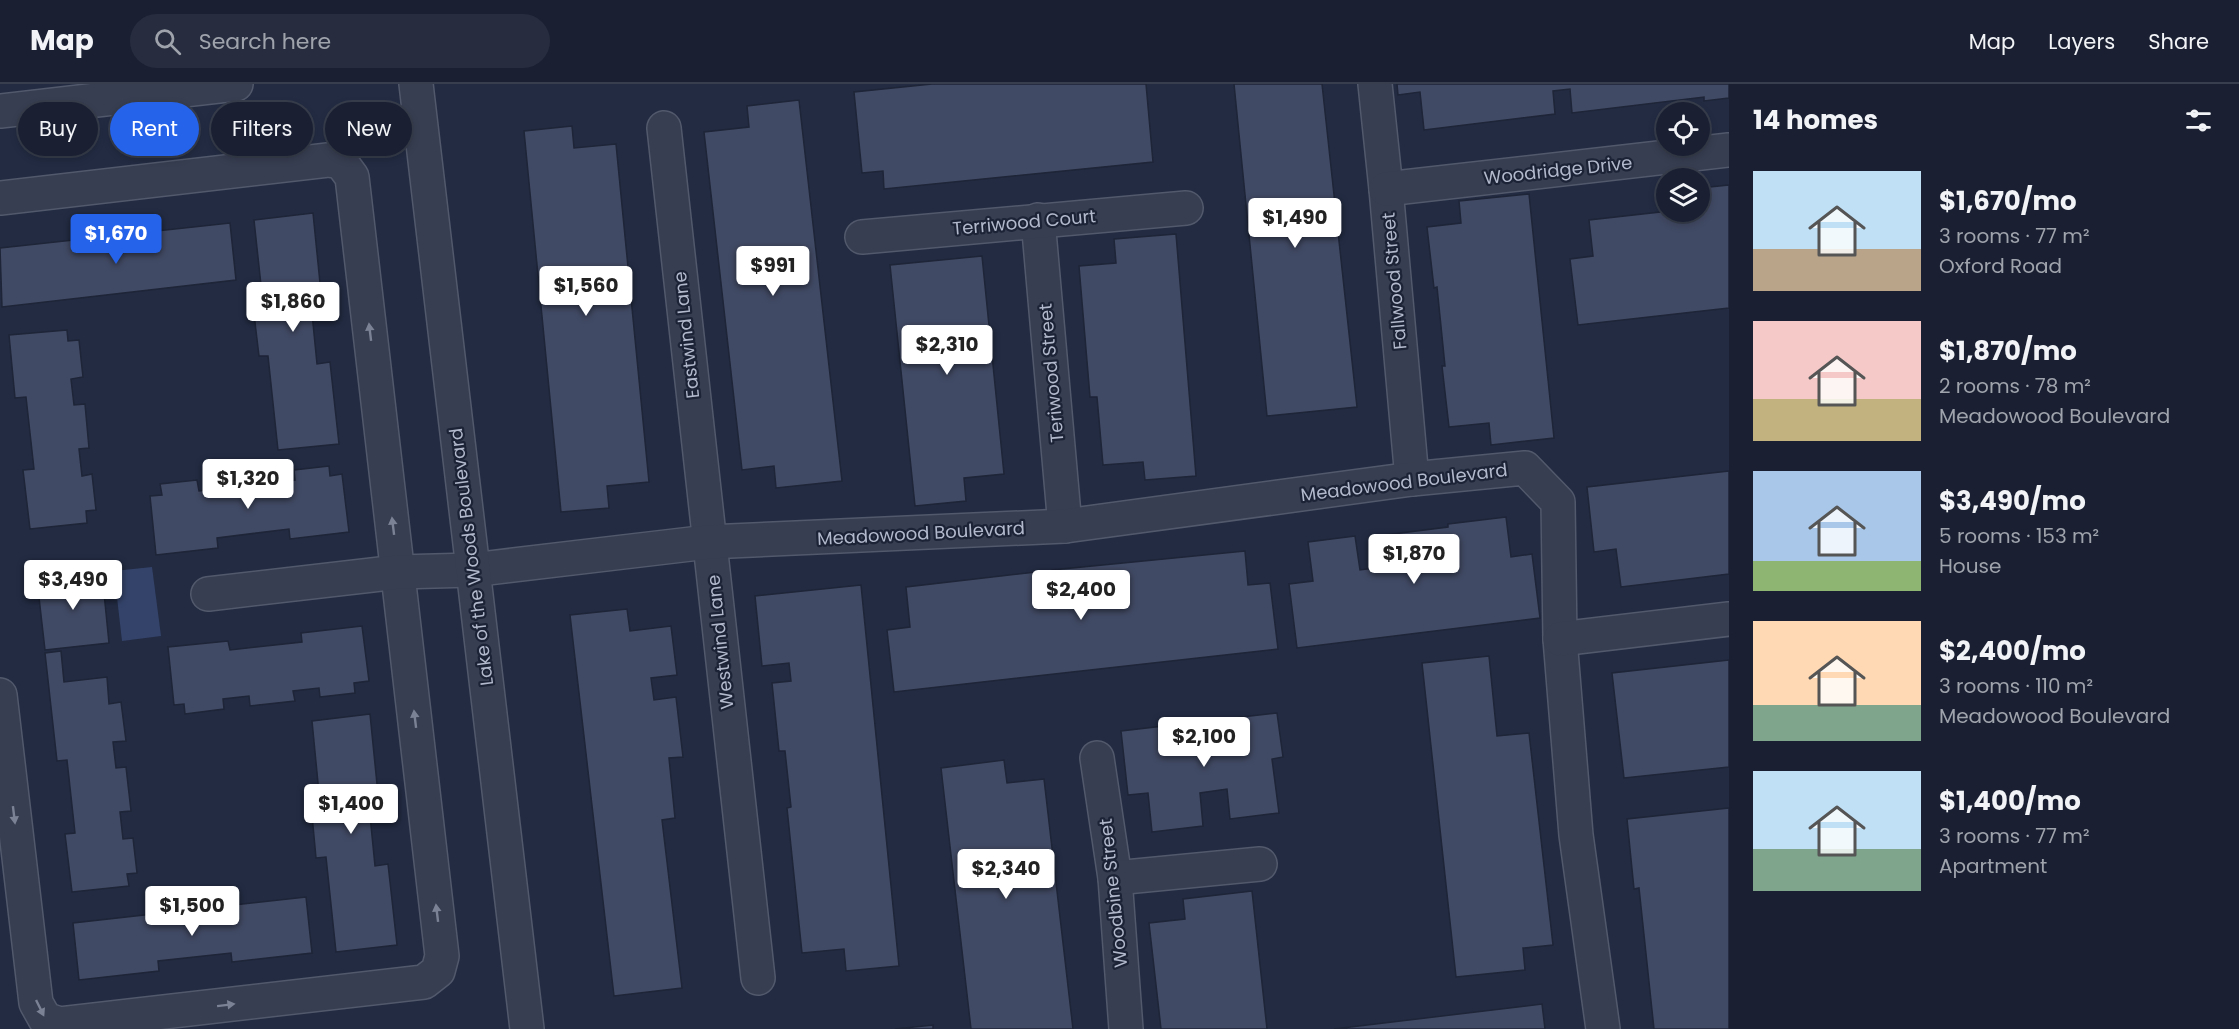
<!DOCTYPE html>
<html lang="en">
<head>
<meta charset="utf-8">
<style>
  :root { --surface:#1a2032; --page:#272d3e; --text:#f1f3f6; --muted:#9fa3ac; --line:#383e4d; --accent:#2563eb }
  body { margin:0; font-family:Poppins,sans-serif; background:var(--page); color:var(--text); height:100vh; display:flex; flex-direction:column; font-size:22px; white-space:nowrap }
  * { box-sizing:border-box; margin:0 }
  p { font-size:20px; color:var(--muted) }
  .icon { flex:none; width:33px; height:33px; fill:none; stroke:currentColor; stroke-width:2; stroke-linecap:round; stroke-linejoin:round }
  .map { position:relative; flex:1; overflow:hidden }
  .drawer { display:flex; flex-direction:column; background:var(--surface); width:510px }
  .drawer>* { flex:none }
  .banner { position:absolute; left:18px; top:18px; width:570px; height:54px; display:flex; gap:12px }
  .tools { position:absolute; left:1656px; top:18px; display:grid; gap:12px }
  .tools a { display:grid; place-items:center; width:54px; height:54px; border-radius:50%; background:var(--surface); box-shadow:0 3px 9px #0003,0 0 0 2px var(--line); font-size:30px }
  .price { position:absolute; translate:-50% -51px; padding:0 14px; border-radius:6px; background:#fff; color:#222; font-size:20px; line-height:39px; filter:drop-shadow(0 2px 3px #0008) }
  .price::after { content:''; position:absolute; left:50%; top:36px; width:18px; height:14px; margin-left:-9px; background:inherit; clip-path:polygon(0 0,100% 0,50% 100%) }
  .price.current { background:var(--accent); color:#fff }
  ul { padding:0; list-style:none }
  li { display:flex; align-items:center; gap:18px; height:150px; padding:0 24px }
  li span { display:grid; place-items:center; flex:none; width:168px; height:120px; border-radius:0px; color:#555 }
  li>.icon { margin-inline-start:auto }
  span .icon { width:72px; height:72px; fill:#fffc; stroke-width:1 }
  li b { font-size:26px }
  h2 { display:flex; justify-content:space-between; align-items:center; height:72px; padding:0 24px; font-size:26px }
  .tag { padding:0 21px; border-radius:27px; background:var(--surface); box-shadow:0 3px 9px #0003,0 0 0 2px var(--line); font-size:21px; line-height:54px }
  .tag.current { background:var(--accent); color:#fff }
  header { display:flex; align-items:center; gap:36px; box-sizing:border-box; height:84px; padding:0 30px; background:var(--surface); border-bottom:2px solid var(--line) }
  header strong { font-size:28px }
  nav { display:flex; gap:33px; margin-inline-start:auto; font-size:21px }
  .search { width:420px; height:54px; background:var(--page); display:flex; align-items:center; gap:15px; box-sizing:border-box; padding:0 21px; border-radius:33px; color:var(--muted); font-size:22px }
  main { display:flex; flex:1; min-height:0 }
  .map>svg:first-child { display:block }
  .water { fill:#34436a }
  .building { fill:#414a64; stroke:#1e2538; stroke-width:1.5 }
  .lines { fill:none; stroke-linecap:round; stroke-linejoin:round }
  .minor-casing { stroke:#52596c; stroke-width:36 }
  .tertiary-casing { stroke:#52596c; stroke-width:36 }
  .minor { stroke:#373e51; stroke-width:33 }
  .tertiary { stroke:#373e51; stroke-width:33 }
  .oneway { fill:#7b8295 }
  .labels { text-anchor:middle; dominant-baseline:central; stroke-width:4.5; stroke-linejoin:round; paint-order:stroke }
  .street-label { font-size:18px; fill:#b3b9cc; stroke:#1c2337 }
</style>
</head>
<body>
<header>
<strong>Map</strong>
<div class="search"><svg class="icon" aria-label="search" viewBox="0 0 24 24"><circle cx="10" cy="10" r="6"/><path d="M15 15l6 6"/></svg>Search here</div>
<nav><a>Map</a><a>Layers</a><a>Share</a></nav>
</header>
<main>
<div class="map">
<svg width="1729" height="945" viewBox="0 0 1729 945">
  <rect width="100%" height="100%" fill="#222b42"/>
  <polygon class="water" points="152,483 161,552 122,557 114,487"/>
  <g class="building">
    <polygon points="932,0 1146,0 1153,78 884,105 883,87 862,89 854,8"/>
    <polygon points="1234,0 1322,0 1357,323 1267,332"/>
    <polygon points="1397,0 1729,0 1729,14 1704,17 1704,13 1572,29 1570,5 1553,7 1555,30 1424,46 1420,8 1398,11"/>
    <polygon points="799,16 842,397 776,404 774,382 742,386 704,48 749,43 747,22"/>
    <polygon points="572,42 574,64 616,60 649,398 607,402 609,424 561,428 524,47"/>
    <polygon points="1729,101 1729,224 1578,241 1570,175 1593,172 1589,136 1660,128 1658,109 1666,108 1666,128 1700,128 1700,104"/>
    <polygon points="1529,110 1554,354 1491,361 1489,339 1449,343 1442,282 1445,282 1437,203 1434,204 1427,143 1461,139 1459,117"/>
    <polygon points="313,129 321,209 310,209 317,280 330,278 339,360 278,366 268,272 259,272 254,230 264,229 254,136"/>
    <polygon points="230,139 236,196 2,223 0,164"/>
    <polygon points="1176,150 1196,392 1145,396 1143,378 1103,381 1097,313 1090,313 1079,182 1116,179 1114,155"/>
    <polygon points="982,172 1004,390 964,394 966,417 915,422 890,181"/>
    <polygon points="67,246 68,257 79,256 83,293 71,295 74,321 85,320 89,364 79,365 82,392 92,390 96,426 86,427 87,439 30,445 23,386 34,385 26,313 15,314 9,251"/>
    <polygon points="329,382 330,392 342,390 349,448 290,455 289,445 217,454 218,464 156,471 150,412 162,411 160,400 197,396 199,407 225,404 224,394 267,389 269,399 295,396 294,386"/>
    <polygon points="1729,387 1729,490 1621,503 1616,465 1594,468 1587,403"/>
    <polygon points="1506,433 1511,473 1532,470 1540,534 1297,564 1289,500 1313,497 1308,458 1355,452 1360,486 1381,483 1377,452 1448,443 1448,440"/>
    <polygon points="1245,467 1248,501 1270,499 1278,565 894,608 887,546 910,543 906,503 1036,488 1039,513 1055,512 1052,486"/>
    <polygon points="102,489 109,559 45,566 37,496"/>
    <polygon points="861,501 899,882 846,887 844,865 802,869 787,724 791,723 785,667 779,667 772,599 791,597 789,579 762,582 755,512"/>
    <polygon points="627,525 630,547 671,542 677,591 651,594 654,616 676,613 683,673 669,674 675,734 662,736 682,904 614,912 570,531"/>
    <polygon points="362,542 369,597 354,599 355,609 320,613 319,604 293,607 295,617 250,622 249,612 223,615 224,625 185,630 184,620 174,621 168,563 228,557 230,566 302,558 301,549"/>
    <polygon points="61,567 64,598 107,593 109,620 121,618 126,657 113,658 116,684 126,683 131,727 120,728 123,755 133,754 137,789 127,790 129,802 72,808 65,750 75,749 67,676 57,677 45,569"/>
    <polygon points="1489,572 1497,652 1529,649 1553,861 1523,864 1525,886 1456,893 1422,579"/>
    <polygon points="1729,576 1729,683 1624,694 1612,589"/>
    <polygon points="1277,629 1283,673 1272,675 1279,729 1230,735 1227,705 1200,709 1203,742 1152,748 1148,709 1128,711 1121,647"/>
    <polygon points="370,630 378,710 368,711 375,782 388,780 397,861 336,868 326,773 316,774 312,731 321,730 312,637"/>
    <polygon points="1004,676 1007,699 1044,695 1073,945 971,945 941,684"/>
    <polygon points="1729,724 1729,945 1654,945 1639,804 1634,805 1627,735"/>
    <polygon points="1252,807 1267,945 1161,945 1149,839 1185,835 1183,815"/>
    <polygon points="306,813 312,869 232,878 231,869 158,877 159,887 79,896 73,839"/>
    <polygon points="1542,920 1545,945 1334,945"/>
    <polygon points="933,941 933,945 895,945"/>
  </g>
  <g class="lines">
    <defs>
      <g id="minor">
        <polyline points="1375,0 1386,105 1412,395"/>
        <polyline points="664,44 758,894"/>
        <polyline points="1386,105 1729,66"/>
        <polyline points="0,114 328,76 341,78 352,93 442,872 438,887 424,898 60,940 45,935 36,919 0,611"/>
        <polyline points="1038,136 1065,442"/>
        <polyline points="862,153 1186,124"/>
        <polyline points="208,510 398,488 472,486 708,458 1065,442 1412,395 1525,384 1558,418 1560,555 1576,751 1603,945"/>
        <polyline points="1560,555 1729,535"/>
        <polyline points="1097,674 1115,794 1126,945"/>
        <polyline points="1115,794 1260,780"/>
      </g>
      <g id="tertiary">
        <polyline points="416,0 527,945"/>
        <polyline points="0,27 236,0"/>
      </g>
    </defs>
    <use href="#minor" class="minor-casing"/>
    <use href="#tertiary" class="tertiary-casing"/>
    <use href="#minor" class="minor"/>
    <use href="#tertiary" class="tertiary"/>
  </g>
  <defs><path id="oneway-solid" d="M-6-.8H1V-3.2L6.5 0L1 3.2V.8H-6Z" transform="scale(1.5)"/></defs>
  <g class="oneway">
    <use href="#oneway-solid" transform="translate(370 248) rotate(-97)"/>
    <use href="#oneway-solid" transform="translate(393 442) rotate(-97)"/>
    <use href="#oneway-solid" transform="translate(415 635) rotate(-97)"/>
    <use href="#oneway-solid" transform="translate(14 731) rotate(83)"/>
    <use href="#oneway-solid" transform="translate(437 829) rotate(-97)"/>
    <use href="#oneway-solid" transform="translate(226 921) rotate(-7)"/>
    <use href="#oneway-solid" transform="translate(40 924) rotate(64)"/>
  </g>
  <g class="labels">
    <g class="street-label">
      <text transform="translate(1558 86) rotate(-6)">Woodridge Drive</text>
      <text transform="translate(1024 138) rotate(-5)">Terriwood Court</text>
      <text transform="translate(1394 197) rotate(-95)">Fallwood Street</text>
      <text transform="translate(686 251) rotate(-96)">Eastwind Lane</text>
      <text transform="translate(1051 289) rotate(-95)">Teriwood Street</text>
      <text transform="translate(1404 398) rotate(-7)">Meadowood Boulevard</text>
      <text transform="translate(921 449) rotate(-3)">Meadowood Boulevard</text>
      <text transform="translate(471 473) rotate(-97)">Lake of the Woods Boulevard</text>
      <text transform="translate(720 558) rotate(-96)">Westwind Lane</text>
      <text transform="translate(1113 809) rotate(-96)">Woodbine Street</text>
    </g>
  </g>
</svg>
<div class="tools">
<a><svg class="icon" aria-label="locate" viewBox="0 0 24 24"><circle cx="12" cy="12" r="6"/><path d="M12 2v4M12 18v4M2 12h4M18 12h4"/></svg></a>
<a><svg class="icon" aria-label="layers" viewBox="0 0 24 24"><path d="M12 4l9 5-9 5-9-5zM3 14l9 5 9-5"/></svg></a>
</div>
<b class="price" style="left:1295px;top:165px">$1,490</b>
<b class="price current" style="left:116px;top:181px">$1,670</b>
<b class="price" style="left:773px;top:213px">$991</b>
<b class="price" style="left:586px;top:233px">$1,560</b>
<b class="price" style="left:293px;top:249px">$1,860</b>
<b class="price" style="left:947px;top:292px">$2,310</b>
<b class="price" style="left:248px;top:426px">$1,320</b>
<b class="price" style="left:1414px;top:501px">$1,870</b>
<b class="price" style="left:73px;top:527px">$3,490</b>
<b class="price" style="left:1081px;top:537px">$2,400</b>
<b class="price" style="left:1204px;top:684px">$2,100</b>
<b class="price" style="left:351px;top:751px">$1,400</b>
<b class="price" style="left:1006px;top:816px">$2,340</b>
<b class="price" style="left:192px;top:853px">$1,500</b>
<div class="banner">
<a class="tag">Buy</a>
<a class="tag current">Rent</a>
<a class="tag">Filters</a>
<a class="tag">New</a>
</div>
</div>
<section class="drawer">
<h2>14 homes<svg class="icon" aria-label="filters" viewBox="0 0 24 24"><path d="M4 7h16M4 17h16"/><circle cx="9" cy="7" r="2"/><circle cx="15" cy="17" r="2"/></svg></h2>
<ul>
<li><span style="background:linear-gradient(#bfe0f5 65%,#b9a48a 0)"><svg class="icon" aria-label="home" viewBox="0 0 24 24"><path d="M3 11l9-7 9 7M6 9v11h12V9"/></svg></span><div><b>$1,670/mo</b><p>3 rooms · 77 m²</p><p>Oxford Road</p></div></li>
<li><span style="background:linear-gradient(#f6c9c9 65%,#c2b280 0)"><svg class="icon" aria-label="home" viewBox="0 0 24 24"><path d="M3 11l9-7 9 7M6 9v11h12V9"/></svg></span><div><b>$1,870/mo</b><p>2 rooms · 78 m²</p><p>Meadowood Boulevard</p></div></li>
<li><span style="background:linear-gradient(#a9c7e8 75%,#8fb573 0)"><svg class="icon" aria-label="home" viewBox="0 0 24 24"><path d="M3 11l9-7 9 7M6 9v11h12V9"/></svg></span><div><b>$3,490/mo</b><p>5 rooms · 153 m²</p><p>House</p></div></li>
<li><span style="background:linear-gradient(#ffd9b3 70%,#7fa58c 0)"><svg class="icon" aria-label="home" viewBox="0 0 24 24"><path d="M3 11l9-7 9 7M6 9v11h12V9"/></svg></span><div><b>$2,400/mo</b><p>3 rooms · 110 m²</p><p>Meadowood Boulevard</p></div></li>
<li><span style="background:linear-gradient(#bfe0f5 65%,#7fa58c 0)"><svg class="icon" aria-label="home" viewBox="0 0 24 24"><path d="M3 11l9-7 9 7M6 9v11h12V9"/></svg></span><div><b>$1,400/mo</b><p>3 rooms · 77 m²</p><p>Apartment</p></div></li>
</ul>
</section>
</main>
</body>
</html>
